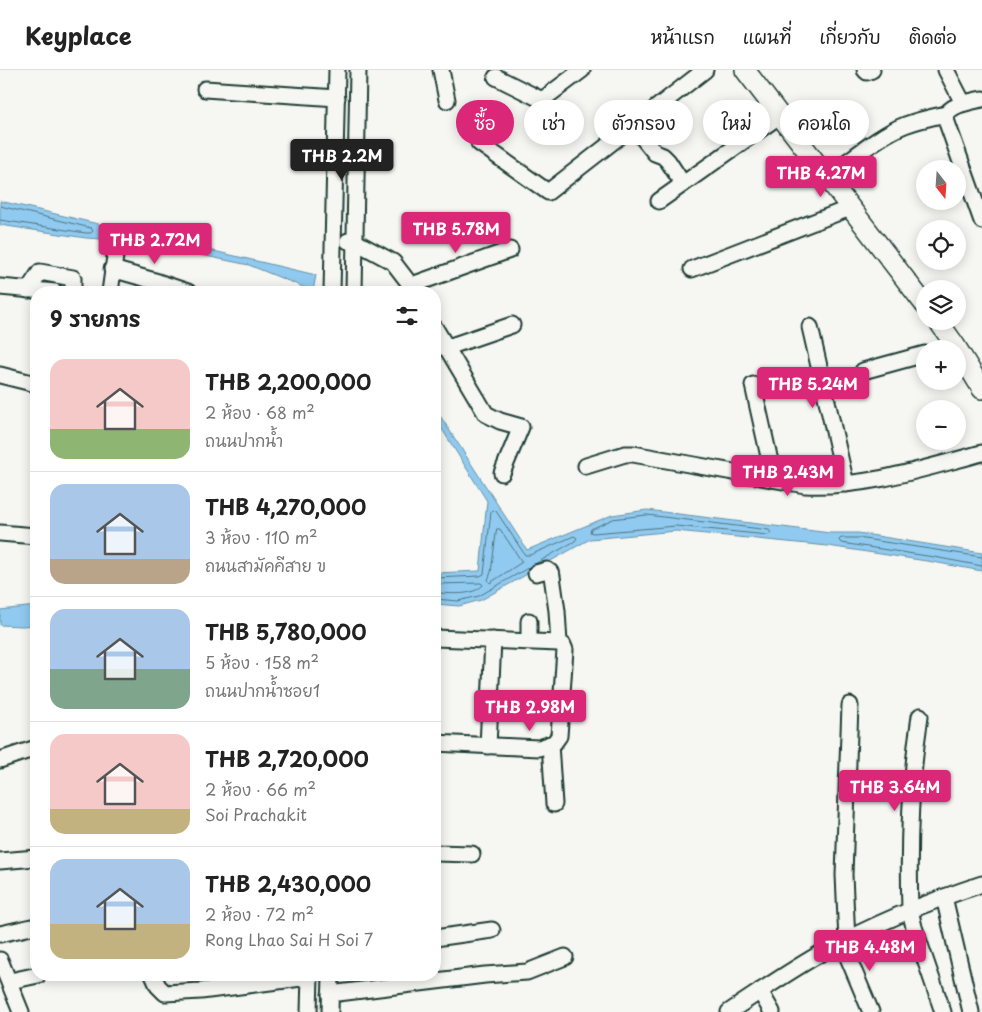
<!DOCTYPE html>
<html lang="th">
<head>
<meta charset="utf-8">
<style>
  :root { --surface:#fff; --page:#f2f2f2; --text:#222; --muted:#767676; --line:#e0e0e0; --accent:#db2777 }
  body { margin:0; font-family:"Playpen Sans","Playpen Sans Thai",sans-serif; background:var(--page); color:var(--text); height:100vh; display:flex; flex-direction:column; font-size:19px; white-space:nowrap }
  * { box-sizing:border-box; margin:0 }
  p { font-size:16px; color:var(--muted) }
  .icon { flex:none; width:28px; height:28px; fill:none; stroke:currentColor; stroke-width:2; stroke-linecap:round; stroke-linejoin:round }
  .map { position:relative; flex:1; overflow:hidden }
  .panel { position:absolute; left:30px; top:216px; width:411px; height:695px; display:flex; flex-direction:column; background:var(--surface); border-radius:20px; box-shadow:0 2px 12px #0003 }
  .panel>* { flex:none }
  .guide { position:absolute; left:456px; top:30px; width:450px; height:45px; display:flex; gap:10px }
  .needle { width:32px; rotate:163deg }
  .fabs { position:absolute; left:916px; top:90px; display:grid; gap:10px }
  .fabs a { display:grid; place-items:center; width:50px; height:50px; border-radius:50%; background:var(--surface); box-shadow:0 2px 12px #0003; font-size:25px }
  .price { position:absolute; translate:-50% -42px; padding:0 11px; border-radius:5px; background:var(--accent); color:#fff; font-size:16px; line-height:32px; filter:drop-shadow(0 1px 2px #0008) }
  .price::after { content:''; position:absolute; left:50%; top:30px; width:15px; height:11px; margin-left:-8px; background:inherit; clip-path:polygon(0 0,100% 0,50% 100%) }
  .price.selected { background:#222; color:#fff }
  ul { padding:0; list-style:none }
  li { display:flex; align-items:center; gap:15px; height:125px; padding:0 20px }
  li+li { border-top:1px solid var(--line) }
  li span { display:grid; place-items:center; flex:none; width:140px; height:100px; border-radius:15px; color:#555 }
  li>.icon { margin-inline-start:auto }
  span .icon { width:60px; height:60px; fill:#fffc; stroke-width:1 }
  li b { font-size:21px }
  h2 { display:flex; justify-content:space-between; align-items:center; height:60px; padding:0 20px; font-size:21px }
  .pill { padding:0 18px; border-radius:22px; background:var(--surface); box-shadow:0 2px 12px #0003; font-size:18px; line-height:45px }
  .pill.selected { background:var(--accent); color:#fff }
  header { display:flex; align-items:center; gap:30px; box-sizing:border-box; height:70px; padding:0 25px; background:var(--surface); border-bottom:1px solid var(--line) }
  header strong { font-size:24px }
  nav { display:flex; gap:28px; margin-inline-start:auto; font-size:18px }
  .map>svg:first-child { display:block }
  .water { fill:#91caf0; stroke:#6392a5 }
  .lines { fill:none; stroke-linecap:round; stroke-linejoin:round }
  .shore { stroke:#4d757f; stroke-width:1 }
  .minor-casing { stroke:#1f3d34; stroke-width:19 }
  .major-casing { stroke:#1f3d34; stroke-width:22 }
  .minor { stroke:#f6f6f2; stroke-width:15 }
  .major { stroke:#f6f6f2; stroke-width:19 }
</style>
</head>
<body>
<header>
<strong>Keyplace</strong>
<nav><a>หน้าแรก</a><a>แผนที่</a><a>เกี่ยวกับ</a><a>ติดต่อ</a></nav>
</header>
<div class="map">
<svg width="982" height="942" viewBox="0 0 982 942">
  <rect width="100%" height="100%" fill="#f6f6f2"/>
  <filter id="ink" filterUnits="userSpaceOnUse"><feTurbulence type="fractalNoise" baseFrequency=".02" numOctaves="2"/><feDisplacementMap in="SourceGraphic" scale="10" xChannelSelector="R" yChannelSelector="G"/><feConvolveMatrix kernelMatrix="1 2 1 2 8 2 1 2 1" color-interpolation-filters="sRGB"/></filter>
  <g filter="url(#ink)">
    <g class="water">
      <polygon points="0,131 316,205 313,221 249,195 133,171 86,168 0,155"/>
      <polygon points="435,338 527,480 612,445 647,440 830,463 858,463 982,483 982,501 933,492 828,476 676,461 590,469 481,530 459,536 435,534 435,503 480,501 487,431 435,348"/>
      <polygon points="36,536 36,555 22,556 0,555 0,540"/>
    </g>
    <g class="lines">
      <g class="shore">
        <polyline points="0,136 91,158 93,161 91,163 86,163 0,150"/>
        <polygon points="647,445 769,460 771,463 768,465 676,456 593,463 590,462 591,459 613,449"/>
        <polygon points="497,459 500,459 522,492 490,513 488,510 491,502"/>
        <polyline points="982,487 858,468 841,468 839,470 841,473 934,487 982,496"/>
        <polyline points="435,508 480,506 484,504 491,442 493,440 496,441 525,485 530,485 574,466 577,468 575,471 479,526 458,531 435,529"/>
        <path d="M435 514 481 513 483 515C472 527 450 523 435 523"/>
      </g>
      <defs>
        <g id="minor">
          <polyline points="441,0 447,30"/>
          <polyline points="865,0 867,2 872,0"/>
          <polyline points="946,0 963,33"/>
          <polyline points="496,7 542,30 582,0"/>
          <polyline points="205,19 337,28"/>
          <path d="M982 29C970 32 950 34 945 47L982 151"/>
          <polyline points="632,57 639,63 655,83 663,86 668,91 683,114"/>
          <polyline points="479,73 548,122 705,0"/>
          <path d="M826 107C850 91 879 65 905 55 918 50 932 47 946 44"/>
          <polyline points="659,131 779,46"/>
          <polyline points="348,171 356,172 393,192 416,222"/>
          <polyline points="112,199 158,212 188,222"/>
          <polyline points="692,199 850,138"/>
          <polyline points="412,215 510,180"/>
          <polyline points="0,217 55,222"/>
          <polyline points="28,220 40,202 73,208 73,222"/>
          <polyline points="110,222 117,172"/>
          <polyline points="332,222 337,0"/>
          <polyline points="354,222 358,0"/>
          <polyline points="810,257 846,414"/>
          <polyline points="435,258 486,344 500,351 521,357 502,403"/>
          <polyline points="445,278 512,255"/>
          <polyline points="863,301 925,284"/>
          <polyline points="0,305 36,314"/>
          <polyline points="753,315 774,409"/>
          <path d="M586 396 625 384H633L805 415C865 418 925 398 982 383"/>
          <polyline points="0,463 36,466"/>
          <polyline points="536,503 547,500 550,502 552,506 557,541 559,573"/>
          <polyline points="435,568 559,573 563,575 565,580 559,666 554,673 539,678 435,673"/>
          <polyline points="529,571 529,551"/>
          <path d="M920 646C910 710 908 775 910 840L914 857 943 942"/>
          <polyline points="550,674 554,734"/>
          <polyline points="488,676 493,570"/>
          <polyline points="0,690 36,678"/>
          <polyline points="435,783 472,784"/>
          <polyline points="0,791 36,788"/>
          <polyline points="944,827 971,942"/>
          <polyline points="0,864 36,856"/>
          <polyline points="435,868 492,860"/>
          <polyline points="847,871 844,805 850,635"/>
          <polyline points="842,873 871,942"/>
          <polyline points="0,890 21,942"/>
          <polyline points="153,905 158,916 165,923 201,921 309,907"/>
          <polyline points="15,910 38,905"/>
          <polyline points="760,921 772,942"/>
          <polyline points="330,924 485,905 527,902 565,887"/>
          <polyline points="309,942 310,905"/>
          <polyline points="330,942 331,905"/>
          <path d="M729 942C760 921 791 900 823 882 874 854 927 832 982 814"/>
        </g>
        <g id="major">
          <polyline points="745,0 925,235"/>
          <polyline points="938,251 955,275 982,319"/>
        </g>
      </defs>
      <use href="#minor" class="minor-casing"/>
      <use href="#major" class="major-casing"/>
      <use href="#minor" class="minor"/>
      <use href="#major" class="major"/>
    </g>
  </g>
</svg>
<div class="fabs">
<a><svg class="needle" viewBox="-14 -14 28 28"><path d="M0-13l5 13h-10z" fill="#e53935"/><path d="M0 13l5-13h-10z" fill="#767676"/></svg></a>
<a><svg class="icon" aria-label="locate" viewBox="0 0 24 24"><circle cx="12" cy="12" r="6"/><path d="M12 2v4M12 18v4M2 12h4M18 12h4"/></svg></a>
<a><svg class="icon" aria-label="layers" viewBox="0 0 24 24"><path d="M12 4l9 5-9 5-9-5zM3 14l9 5 9-5"/></svg></a>
<a>+</a>
<a>−</a>
</div>
<b class="price selected" style="left:342px;top:111px">THB 2.2M</b>
<b class="price" style="left:821px;top:128px">THB 4.27M</b>
<b class="price" style="left:456px;top:184px">THB 5.78M</b>
<b class="price" style="left:155px;top:195px">THB 2.72M</b>
<b class="price" style="left:813px;top:339px">THB 5.24M</b>
<b class="price" style="left:788px;top:427px">THB 2.43M</b>
<b class="price" style="left:530px;top:662px">THB 2.98M</b>
<b class="price" style="left:895px;top:742px">THB 3.64M</b>
<b class="price" style="left:870px;top:902px">THB 4.48M</b>
<div class="guide">
<a class="pill selected">ซื้อ</a>
<a class="pill">เช่า</a>
<a class="pill">ตัวกรอง</a>
<a class="pill">ใหม่</a>
<a class="pill">คอนโด</a>
</div>
<section class="panel">
<h2>9 รายการ<svg class="icon" aria-label="filters" viewBox="0 0 24 24"><path d="M4 7h16M4 17h16"/><circle cx="9" cy="7" r="2"/><circle cx="15" cy="17" r="2"/></svg></h2>
<ul>
<li><span style="background:linear-gradient(#f6c9c9 70%,#8fb573 0)"><svg class="icon" aria-label="home" viewBox="0 0 24 24"><path d="M3 11l9-7 9 7M6 9v11h12V9"/></svg></span><div><b>THB 2,200,000</b><p>2 ห้อง · 68 m²</p><p>ถนนปากน้ำ</p></div></li>
<li><span style="background:linear-gradient(#a9c7e8 75%,#b9a48a 0)"><svg class="icon" aria-label="home" viewBox="0 0 24 24"><path d="M3 11l9-7 9 7M6 9v11h12V9"/></svg></span><div><b>THB 4,270,000</b><p>3 ห้อง · 110 m²</p><p>ถนนสามัคคีสาย ข</p></div></li>
<li><span style="background:linear-gradient(#a9c7e8 60%,#7fa58c 0)"><svg class="icon" aria-label="home" viewBox="0 0 24 24"><path d="M3 11l9-7 9 7M6 9v11h12V9"/></svg></span><div><b>THB 5,780,000</b><p>5 ห้อง · 158 m²</p><p>ถนนปากนำ้ซอย1</p></div></li>
<li><span style="background:linear-gradient(#f6c9c9 75%,#c2b280 0)"><svg class="icon" aria-label="home" viewBox="0 0 24 24"><path d="M3 11l9-7 9 7M6 9v11h12V9"/></svg></span><div><b>THB 2,720,000</b><p>2 ห้อง · 66 m²</p><p>Soi Prachakit</p></div></li>
<li><span style="background:linear-gradient(#a9c7e8 65%,#c2b280 0)"><svg class="icon" aria-label="home" viewBox="0 0 24 24"><path d="M3 11l9-7 9 7M6 9v11h12V9"/></svg></span><div><b>THB 2,430,000</b><p>2 ห้อง · 72 m²</p><p>Rong Lhao Sai H Soi 7</p></div></li>
</ul>
</section>
</div>
</body>
</html>
